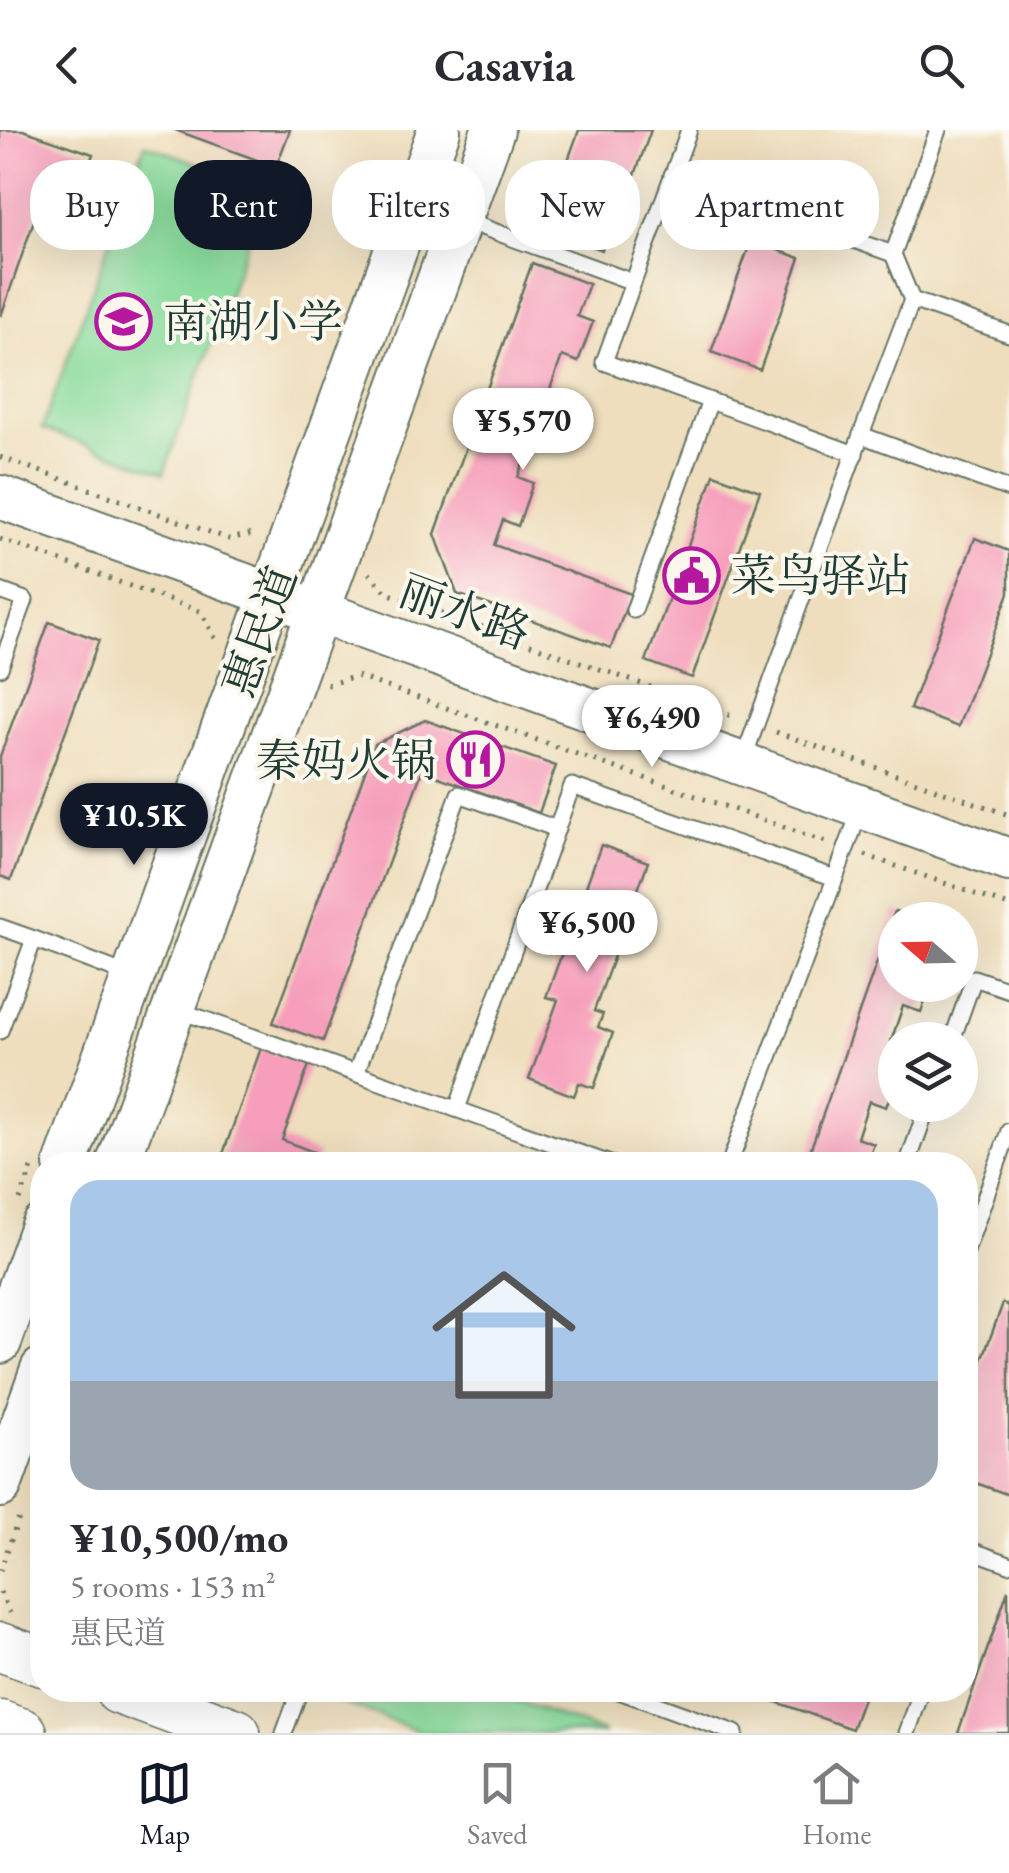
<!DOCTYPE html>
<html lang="en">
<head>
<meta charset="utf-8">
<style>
  :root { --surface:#fff; --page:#f7f7f7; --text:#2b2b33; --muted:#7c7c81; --line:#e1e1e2; --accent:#111827 }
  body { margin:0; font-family:"EB Garamond","Noto Serif SC",serif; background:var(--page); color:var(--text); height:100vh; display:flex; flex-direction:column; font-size:38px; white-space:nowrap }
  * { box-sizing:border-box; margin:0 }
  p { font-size:32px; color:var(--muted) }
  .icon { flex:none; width:55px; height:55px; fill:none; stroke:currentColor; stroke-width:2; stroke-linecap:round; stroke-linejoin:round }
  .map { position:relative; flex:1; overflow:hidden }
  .sheet { position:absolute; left:30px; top:1022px; width:948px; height:550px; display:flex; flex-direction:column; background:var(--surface); border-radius:40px; box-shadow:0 10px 40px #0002 }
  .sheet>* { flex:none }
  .top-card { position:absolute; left:30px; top:30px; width:950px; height:90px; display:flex; gap:20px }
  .needle { width:65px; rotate:290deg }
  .controls { position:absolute; left:878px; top:772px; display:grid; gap:20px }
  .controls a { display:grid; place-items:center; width:100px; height:100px; border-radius:50%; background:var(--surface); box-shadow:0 10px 40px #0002; font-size:50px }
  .price { position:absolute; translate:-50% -85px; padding:0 22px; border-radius:35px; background:#fff; color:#222; font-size:32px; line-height:65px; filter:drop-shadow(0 2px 5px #0008) }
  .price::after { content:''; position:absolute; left:50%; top:60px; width:30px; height:22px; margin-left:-15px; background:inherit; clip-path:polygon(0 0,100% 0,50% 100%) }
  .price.current { background:var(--accent); color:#fff }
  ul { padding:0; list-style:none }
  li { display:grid; align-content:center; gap:20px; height:530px; padding:0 40px }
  li span { display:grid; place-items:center; height:310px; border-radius:30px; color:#555 }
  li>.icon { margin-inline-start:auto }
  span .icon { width:180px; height:180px; fill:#fffc; stroke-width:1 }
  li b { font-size:42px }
  .tag { padding:0 35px; border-radius:40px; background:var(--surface); box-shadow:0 10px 40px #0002; font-size:35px; line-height:90px }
  .tag.current { background:var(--accent); color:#fff }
  header { display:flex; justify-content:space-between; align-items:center; height:130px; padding:0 40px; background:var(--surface); font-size:45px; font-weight:700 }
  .menu { display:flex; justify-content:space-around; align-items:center; height:140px; border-top:2px solid var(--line); background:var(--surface); font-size:28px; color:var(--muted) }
  .menu a { display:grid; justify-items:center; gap:5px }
  .menu .current { color:var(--accent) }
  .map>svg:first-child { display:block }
  .green { fill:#88db9c; stroke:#548c68; stroke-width:2.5 }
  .building { fill:#f69ebb }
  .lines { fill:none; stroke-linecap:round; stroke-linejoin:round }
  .lane-casing { stroke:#677564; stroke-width:19 }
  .secondary-casing { stroke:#677564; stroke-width:46 }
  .primary-casing { stroke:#677564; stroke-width:51 }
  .path { stroke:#677564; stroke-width:5; stroke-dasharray:2.5 8; stroke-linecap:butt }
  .lane { stroke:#fff; stroke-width:15 }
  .secondary { stroke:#fff; stroke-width:42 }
  .primary { stroke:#fff; stroke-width:48 }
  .labels { text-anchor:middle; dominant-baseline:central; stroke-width:8; stroke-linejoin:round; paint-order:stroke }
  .poi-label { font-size:45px; fill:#1f3d34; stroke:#fbf7ec; text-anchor:start }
  .street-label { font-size:45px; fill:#1f3d34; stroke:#fbf7ec }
</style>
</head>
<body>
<header><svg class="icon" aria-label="back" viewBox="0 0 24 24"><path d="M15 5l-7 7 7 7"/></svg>Casavia<svg class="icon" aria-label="search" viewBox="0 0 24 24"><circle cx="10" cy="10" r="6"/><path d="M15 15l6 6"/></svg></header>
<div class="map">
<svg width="1009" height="1603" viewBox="0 0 1009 1603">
  <rect width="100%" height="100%" fill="#fbf7ec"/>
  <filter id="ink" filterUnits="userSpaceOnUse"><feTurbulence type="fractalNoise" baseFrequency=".01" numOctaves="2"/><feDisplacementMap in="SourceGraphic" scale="20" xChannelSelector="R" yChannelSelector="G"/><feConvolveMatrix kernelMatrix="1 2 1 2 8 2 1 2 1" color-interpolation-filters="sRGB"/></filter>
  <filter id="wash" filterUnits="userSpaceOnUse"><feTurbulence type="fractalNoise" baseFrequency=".0048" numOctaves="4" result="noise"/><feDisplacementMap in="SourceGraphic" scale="40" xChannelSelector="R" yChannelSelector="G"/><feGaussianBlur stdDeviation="2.25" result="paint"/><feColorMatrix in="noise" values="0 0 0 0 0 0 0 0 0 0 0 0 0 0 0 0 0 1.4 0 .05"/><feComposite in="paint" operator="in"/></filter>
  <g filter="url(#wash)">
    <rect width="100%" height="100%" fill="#eedebd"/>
    <g class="green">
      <polygon points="145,14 267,58 164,343 42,299"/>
      <polygon points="326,1560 487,1560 605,1603 424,1603 324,1566"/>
    </g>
    <g id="blocks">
      <g class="building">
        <polygon points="0,0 23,0 93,24 73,81 41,70 1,186"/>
        <polygon points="175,0 290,0 276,37"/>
        <polygon points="579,0 651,0 611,112 605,110 602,120 543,99"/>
        <polygon points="751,111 800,128 760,240 711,222"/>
        <polygon points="532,133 589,154 577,186 593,192 578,232 562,226 546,270 562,276 547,318 531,312 518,347 533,353 518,396 503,390 494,415 631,464 611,518 457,464 435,404"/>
        <polygon points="714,344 760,361 692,548 646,531"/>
        <polygon points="975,408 1009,421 1009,463 958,597 910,579"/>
        <polygon points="49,492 99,510 11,750 0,746 0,626"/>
        <polygon points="425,590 556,636 539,683 422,641 323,911 273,893 375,614"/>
        <polygon points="601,715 648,732 594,881 603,884 598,897 613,903 594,958 579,953 574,966 529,949 558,870 546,867"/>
        <polygon points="895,781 918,789 895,790 895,855 931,855 921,882 903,876 891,911 895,912 895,953 886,977 869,971 857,1008 874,1014 866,1035 805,1035"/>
        <polygon points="261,918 309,935 282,1010 319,1024 315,1035 219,1035"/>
        <polygon points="1003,1173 1009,1176 1009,1365 965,1349 965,1276"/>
        <polygon points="1008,1460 1009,1603 958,1603"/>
        <polygon points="742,1560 866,1560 852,1599"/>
      </g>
    </g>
  </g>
  <g filter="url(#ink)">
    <use href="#blocks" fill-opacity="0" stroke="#677564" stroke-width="2.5"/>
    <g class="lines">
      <defs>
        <g id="lane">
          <polyline points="689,0 604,232 855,324"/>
          <polyline points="672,45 893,124"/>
          <polyline points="463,90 633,152"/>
          <polyline points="912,170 1009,204"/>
          <polyline points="861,305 912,170 893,124 938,0"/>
          <polyline points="0,461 25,470 0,538"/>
          <polyline points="634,480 710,271"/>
          <polyline points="743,630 861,305 1009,359"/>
          <polyline points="0,797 34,809"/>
          <polyline points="178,880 613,1035"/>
          <polyline points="0,901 34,809 131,846"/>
          <polyline points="952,910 974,848 1009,860"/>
          <polyline points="356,943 459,664 557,699"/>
          <polyline points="457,979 572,656 835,748"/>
          <polyline points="729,1035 860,681"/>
          <polyline points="907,1035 928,975"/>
          <polyline points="965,1124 1009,1001"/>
          <polyline points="965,1418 1009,1434"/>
          <polyline points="616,1560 735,1603"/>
          <polyline points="284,1603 300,1560"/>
          <polyline points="907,1603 922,1560"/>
        </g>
        <g id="secondary">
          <polyline points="0,367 1009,730"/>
          <polyline points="65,1035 439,0"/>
          <polyline points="117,1035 493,0"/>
          <polyline points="0,1212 42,1096"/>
          <polyline points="0,1356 42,1239"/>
        </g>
        <g id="primary">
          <polyline points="0,1517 42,1532"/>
          <polyline points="119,1560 236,1603"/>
          <polyline points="0,1595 23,1603"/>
        </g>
      </defs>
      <use href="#lane" class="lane-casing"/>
      <use href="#secondary" class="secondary-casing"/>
      <use href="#primary" class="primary-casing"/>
      <g class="path">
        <polyline points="0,327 229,409 257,403"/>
        <polyline points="0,409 202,482 217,512"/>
        <polyline points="369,443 387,463 737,588"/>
        <polyline points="327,555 356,546 826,712"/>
        <polyline points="776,602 1009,685"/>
        <polyline points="865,725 1009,776"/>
        <polyline points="20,1070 32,1038"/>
        <polyline points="0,1441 21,1382"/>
        <polyline points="0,1462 10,1483"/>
      </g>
      <use href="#lane" class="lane"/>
      <use href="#secondary" class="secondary"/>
      <use href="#primary" class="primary"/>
    </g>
  </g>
  <defs>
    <symbol id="school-ring" viewBox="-11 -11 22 22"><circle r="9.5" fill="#fbf7ec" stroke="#b5179e" stroke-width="1.5"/><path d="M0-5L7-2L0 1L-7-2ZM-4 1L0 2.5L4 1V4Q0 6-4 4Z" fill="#b5179e"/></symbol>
    <symbol id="civic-ring" viewBox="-11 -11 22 22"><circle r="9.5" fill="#fbf7ec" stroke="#b5179e" stroke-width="1.5"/><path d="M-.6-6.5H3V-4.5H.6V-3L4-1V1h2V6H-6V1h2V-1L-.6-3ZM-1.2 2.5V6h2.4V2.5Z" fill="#b5179e"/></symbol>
    <symbol id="restaurant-ring" viewBox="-11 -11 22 22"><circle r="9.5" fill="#fbf7ec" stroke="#b5179e" stroke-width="1.5"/><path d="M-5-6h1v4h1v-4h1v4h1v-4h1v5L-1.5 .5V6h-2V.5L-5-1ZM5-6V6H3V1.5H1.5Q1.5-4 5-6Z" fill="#b5179e"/></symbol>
  </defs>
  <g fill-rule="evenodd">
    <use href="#school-ring" x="92" y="160" width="63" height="63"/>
    <use href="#civic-ring" x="660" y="414" width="63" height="63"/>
    <use href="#restaurant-ring" x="444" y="598" width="63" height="63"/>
  </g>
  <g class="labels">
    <g class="poi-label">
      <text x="163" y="191">南湖小学</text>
      <text x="731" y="445">菜鸟驿站</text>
      <text x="436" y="630" text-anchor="end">秦妈火锅</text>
    </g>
    <g class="street-label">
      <text transform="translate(465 481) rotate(20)">丽水路</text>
      <text transform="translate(259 501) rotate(-70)">惠民道</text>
    </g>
  </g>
</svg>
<div class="controls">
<a><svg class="needle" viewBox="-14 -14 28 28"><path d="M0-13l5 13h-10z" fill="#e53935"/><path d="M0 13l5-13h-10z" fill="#7c7c81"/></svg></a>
<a><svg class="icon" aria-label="layers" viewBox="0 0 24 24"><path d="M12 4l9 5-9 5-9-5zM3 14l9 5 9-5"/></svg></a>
</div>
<b class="price" style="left:523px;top:343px">¥5,570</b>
<b class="price" style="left:652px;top:640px">¥6,490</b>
<b class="price current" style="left:134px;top:738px">¥10.5K</b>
<b class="price" style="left:587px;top:845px">¥6,500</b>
<div class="top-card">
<a class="tag">Buy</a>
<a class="tag current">Rent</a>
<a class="tag">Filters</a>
<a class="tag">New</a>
<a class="tag">Apartment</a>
</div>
<section class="sheet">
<ul>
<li><span style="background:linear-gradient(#a9c7e8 65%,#9aa5b1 0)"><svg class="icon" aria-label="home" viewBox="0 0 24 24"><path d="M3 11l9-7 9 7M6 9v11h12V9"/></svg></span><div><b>¥10,500/mo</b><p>5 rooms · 153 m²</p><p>惠民道</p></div></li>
</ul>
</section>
</div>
<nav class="menu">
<a class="current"><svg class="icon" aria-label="map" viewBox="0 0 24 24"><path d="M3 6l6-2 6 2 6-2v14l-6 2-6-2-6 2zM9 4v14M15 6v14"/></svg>Map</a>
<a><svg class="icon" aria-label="saved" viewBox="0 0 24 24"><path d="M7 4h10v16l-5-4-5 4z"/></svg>Saved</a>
<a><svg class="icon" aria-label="home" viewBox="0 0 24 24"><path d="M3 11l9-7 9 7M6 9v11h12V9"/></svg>Home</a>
</nav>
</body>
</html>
